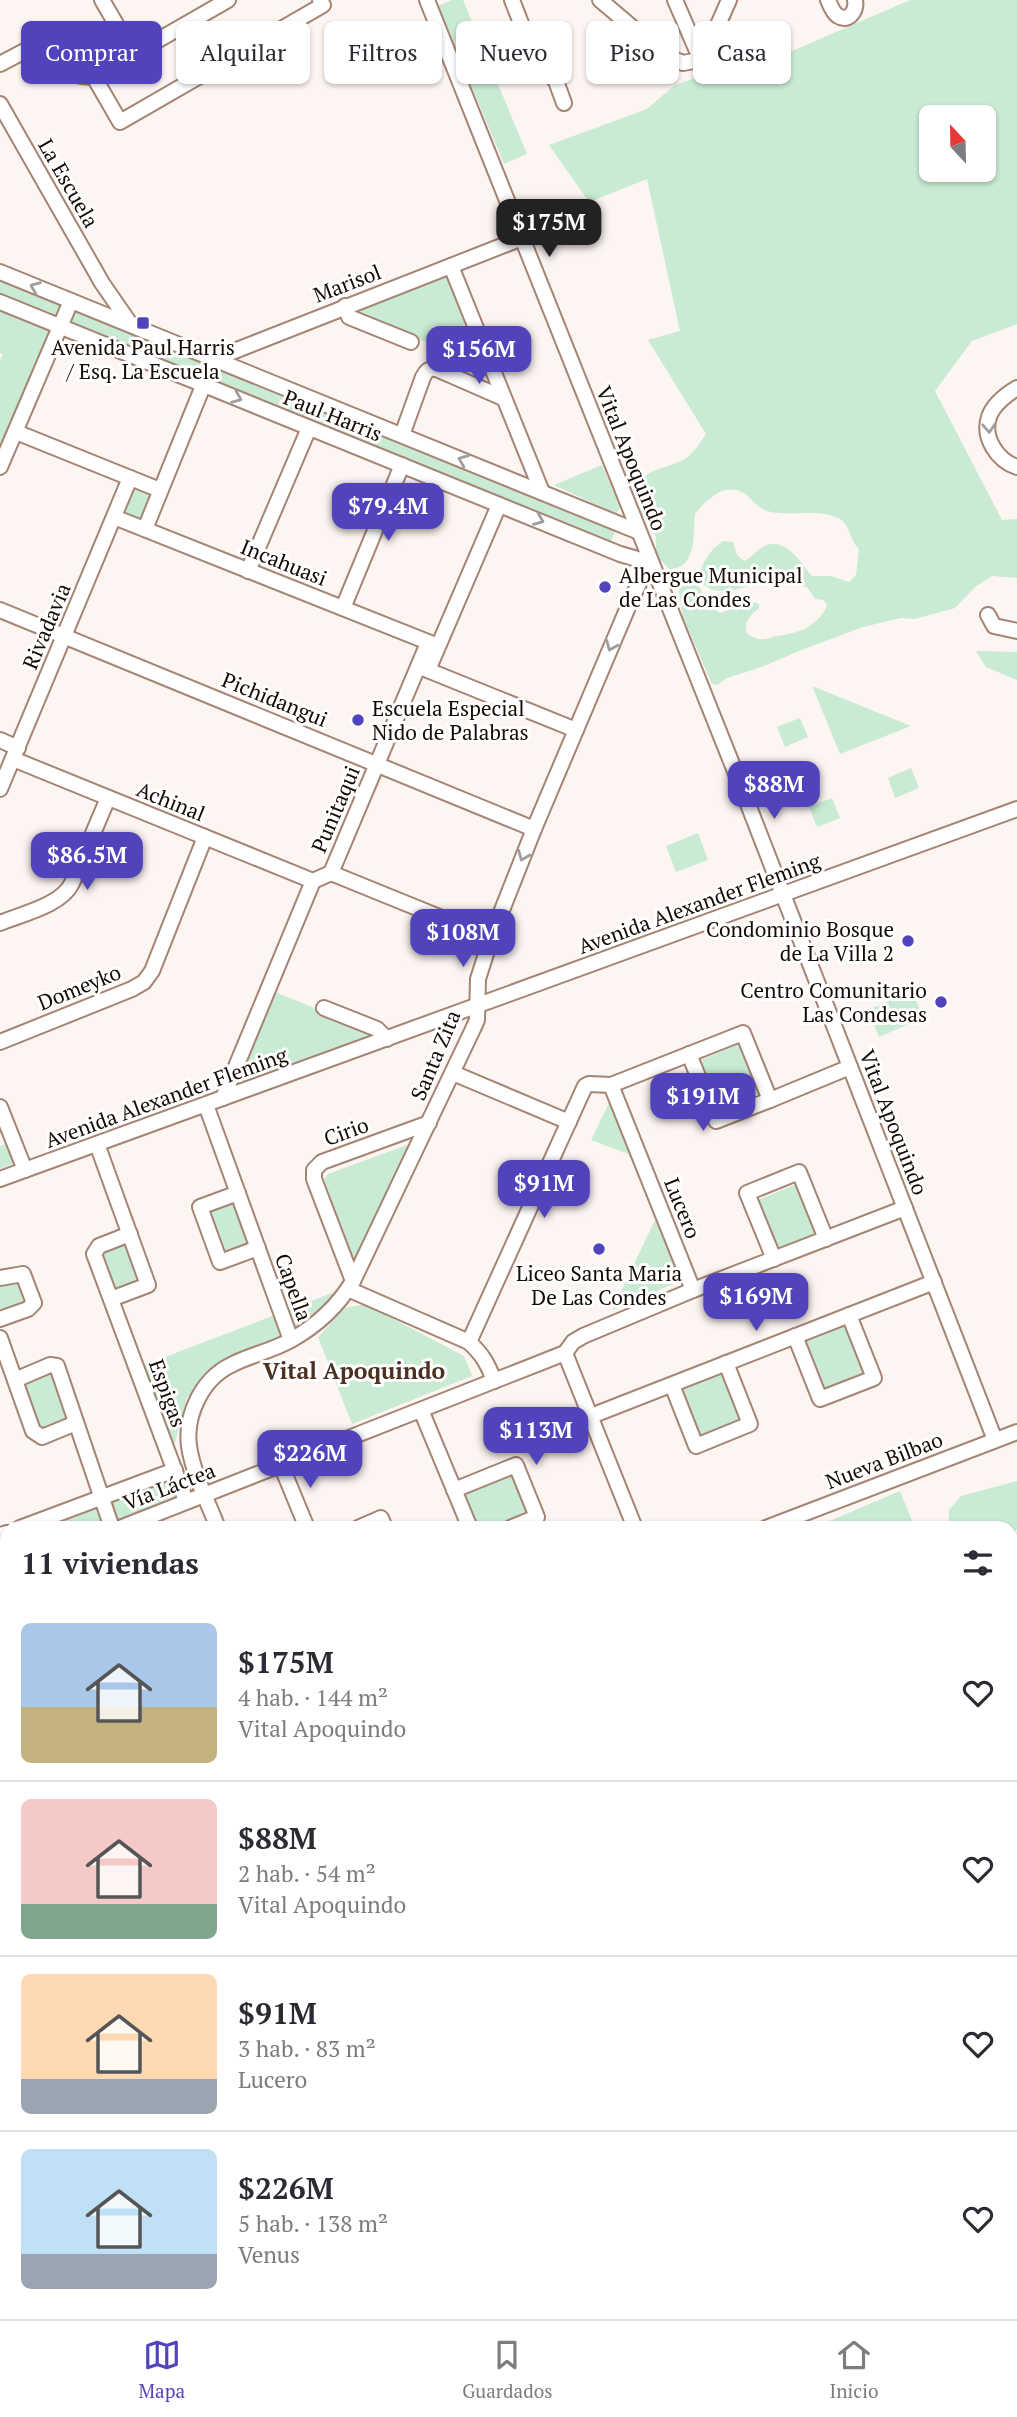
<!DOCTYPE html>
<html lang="es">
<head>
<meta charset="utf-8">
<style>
  :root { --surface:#fff; --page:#f7f7f7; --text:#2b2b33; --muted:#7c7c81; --line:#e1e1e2; --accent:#5143bb }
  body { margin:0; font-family:"PT Serif",serif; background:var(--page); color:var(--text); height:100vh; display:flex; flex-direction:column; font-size:26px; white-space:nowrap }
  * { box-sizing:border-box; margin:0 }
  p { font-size:23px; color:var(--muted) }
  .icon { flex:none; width:38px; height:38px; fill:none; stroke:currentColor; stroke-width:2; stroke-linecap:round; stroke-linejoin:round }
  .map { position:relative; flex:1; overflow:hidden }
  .panel { position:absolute; left:0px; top:1521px; width:1018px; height:800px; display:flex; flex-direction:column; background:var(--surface); border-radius:21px 21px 0 0; box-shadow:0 2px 5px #0004 }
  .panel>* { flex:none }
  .hud { position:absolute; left:21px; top:21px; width:976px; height:63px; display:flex; gap:14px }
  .needle { width:46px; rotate:338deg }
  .controls { position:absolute; left:919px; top:105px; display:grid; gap:14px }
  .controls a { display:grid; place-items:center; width:77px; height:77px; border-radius:10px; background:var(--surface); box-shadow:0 2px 5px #0004; font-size:35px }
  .price { position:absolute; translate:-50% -60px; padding:0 16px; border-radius:14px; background:var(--accent); color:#fff; font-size:23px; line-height:46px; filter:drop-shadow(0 2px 4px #0008) }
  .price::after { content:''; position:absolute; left:50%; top:42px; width:21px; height:16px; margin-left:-10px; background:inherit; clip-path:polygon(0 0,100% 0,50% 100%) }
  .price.current { background:#222; color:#fff }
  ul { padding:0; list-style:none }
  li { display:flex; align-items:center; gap:21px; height:175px; padding:0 21px }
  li+li { border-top:2px solid var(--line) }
  li span { display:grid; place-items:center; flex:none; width:196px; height:140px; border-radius:10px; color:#555 }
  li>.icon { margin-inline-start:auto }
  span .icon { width:84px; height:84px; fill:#fffc; stroke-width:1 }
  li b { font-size:30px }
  h2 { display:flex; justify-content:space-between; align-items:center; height:84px; padding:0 21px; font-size:30px }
  .tag { padding:0 24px; border-radius:10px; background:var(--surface); box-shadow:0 2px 5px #0004; font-size:24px; line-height:63px }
  .tag.current { background:var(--accent); color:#fff }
  .dock { display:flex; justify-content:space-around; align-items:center; height:98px; border-top:2px solid var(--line); background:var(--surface); font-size:19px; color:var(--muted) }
  .dock a { display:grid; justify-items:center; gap:4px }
  .dock .current { color:var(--accent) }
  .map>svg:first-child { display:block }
  .green { fill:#c9ead3; fill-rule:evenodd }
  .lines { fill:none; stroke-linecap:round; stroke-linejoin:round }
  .stream { stroke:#78aec6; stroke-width:3.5 }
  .minor-casing { stroke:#a58474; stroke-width:18 }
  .minor { stroke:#fff; stroke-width:14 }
  .oneway { stroke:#a19d9b }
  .poi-dot { fill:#5143bb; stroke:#fff; stroke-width:2.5 }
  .labels { text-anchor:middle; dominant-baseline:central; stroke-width:6; stroke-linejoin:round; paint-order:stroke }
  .street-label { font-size:21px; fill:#150a05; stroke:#fff }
  .poi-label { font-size:21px; fill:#150a05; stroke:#fff }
  .neighbourhood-label { font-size:23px; font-weight:bold; fill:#4c3022; stroke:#fff }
</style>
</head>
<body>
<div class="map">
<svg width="1017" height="2319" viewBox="0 0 1017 2319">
  <rect width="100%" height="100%" fill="#fdf5f2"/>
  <g class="green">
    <polygon points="452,0 463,0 527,154 504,164 438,6"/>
    <path d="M910 0H1017V324L972 341 935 391 1002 520 1017 519V578L992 576 975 587 955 608 915 619 901 618 863 627 799 651 764 666 727 678 717 685 712 684 683 617 678 586 689 578C703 586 706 604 720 613 737 609 736 596 759 604V608C749 615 737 632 755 638 763 641 769 638 777 636 799 633 816 628 827 606L824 600 815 599 807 587C794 586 791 577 780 573 762 579 741 592 722 591 685 589 703 554 723 541L733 542 737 555 744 561C752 558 758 548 767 545 787 539 801 563 812 576H831L849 582 856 575 859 549C849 540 851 524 838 518 819 508 788 517 767 511 750 505 749 486 725 490 716 492 700 506 695 514 693 534 697 569 669 569L656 555V537L640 510 639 497 636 489C642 467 672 469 688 457 695 451 701 441 706 434L648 340 680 331 647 179 589 202 549 145 647 109 675 85 716 71 741 73ZM984 117V170H931V117Z"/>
    <polygon points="446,275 466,322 451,342 472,357 474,362 356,313"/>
    <polygon points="0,280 616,528 610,544 0,293"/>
    <polygon points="0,310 50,329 0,449 0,360 3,354 0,353"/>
    <polygon points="602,465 620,507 616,514 554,485"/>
    <polygon points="136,484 155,491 143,522 124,514"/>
    <polygon points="976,651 1017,652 1017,680 986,667"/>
    <polygon points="812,686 911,726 840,754"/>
    <polygon points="800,718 808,737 785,747 777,727"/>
    <polygon points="911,768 919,788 895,798 888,778"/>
    <polygon points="832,798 840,818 817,827 809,807"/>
    <polygon points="698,833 708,860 676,872 666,846"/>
    <polygon points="912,991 923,1018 879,1037 868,1010"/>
    <polygon points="275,992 385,1037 234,1091"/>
    <polygon points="740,1044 760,1093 721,1109 701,1060"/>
    <polygon points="612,1097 634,1156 591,1140"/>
    <polygon points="415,1142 355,1264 324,1179 328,1174"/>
    <polygon points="5,1144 14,1164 0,1169 0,1146"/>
    <polygon points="797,1184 817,1233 778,1249 758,1200"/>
    <polygon points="239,1200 254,1242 225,1253 210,1210"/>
    <polygon points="656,1218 680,1281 612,1310"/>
    <polygon points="124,1244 139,1286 116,1294 102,1252"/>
    <polygon points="17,1276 27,1303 0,1312 0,1283"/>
    <polygon points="345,1288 306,1323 274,1340 237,1354 208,1372 187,1398 174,1446 139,1367"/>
    <polygon points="365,1304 464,1356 472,1376 352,1424 318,1337 345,1308"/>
    <polygon points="846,1325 866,1378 825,1394 805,1341"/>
    <polygon points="721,1370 741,1421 700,1437 679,1387"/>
    <polygon points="54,1372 72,1418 40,1430 22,1385"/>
    <polygon points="511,1471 529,1517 501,1528 472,1528 458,1491"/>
    <polygon points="169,1476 180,1499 105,1528 28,1528"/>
    <polygon points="1017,1481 1017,1529 1013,1533 1017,1606 1017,1705 1012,1691 1012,1528 949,1526 949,1510 961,1496"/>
    <polygon points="900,1491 915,1528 813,1528"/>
    <polygon points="1012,1763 1017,1776 1017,2174 1012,2180"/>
    <polygon points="7,1853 7,2314 936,2314 932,2319 0,2319 0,1855"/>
  </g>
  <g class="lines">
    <g class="stream">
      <polyline points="1012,2287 1017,2279"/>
      <polyline points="979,2319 985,2314"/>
    </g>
    <defs>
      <g id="minor">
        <polyline points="102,0 134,55"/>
        <polyline points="427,0 744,794 995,1440"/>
        <polyline points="512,0 536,62 556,81 564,103"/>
        <polyline points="600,0 666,56 683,63 694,61 706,52 729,0"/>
        <polyline points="675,0 700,58"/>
        <path d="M828 0C830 5 833 13 838 16 849 23 857 10 855 0"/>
        <polyline points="0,64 53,36 62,41 81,76 94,77 228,0"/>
        <polyline points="94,77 120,122 323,5 320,0"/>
        <polyline points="0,104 102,283 131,325"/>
        <polyline points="451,266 542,492"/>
        <polyline points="0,272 639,532"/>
        <path d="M0 302 620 554 651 563 644 573 631 600 534 829 491 938 478 979 477 1020 473 1029 353 1281C338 1306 316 1326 291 1340 272 1351 250 1355 231 1365 202 1379 185 1415 189 1446 193 1474 208 1502 218 1528"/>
        <polyline points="345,306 349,317 411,342"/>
        <path d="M1017 388C1007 394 993 405 989 417 982 438 998 461 1017 467"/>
        <polyline points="16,432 160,490"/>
        <path d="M402 435 423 377C427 369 431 367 439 370L503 398"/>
        <polyline points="0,467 71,301"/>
        <polyline points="114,517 438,646"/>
        <polyline points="145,529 214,359 522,238"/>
        <polyline points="248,571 309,428"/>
        <polyline points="343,608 402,465"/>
        <polyline points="0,610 534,829"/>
        <polyline points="988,615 994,626 1017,631"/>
        <polyline points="420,667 576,730"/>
        <polyline points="428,670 499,505"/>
        <polyline points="0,740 18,748"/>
        <polyline points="13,759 313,881"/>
        <polyline points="0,789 130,478"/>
        <polyline points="331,873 491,938"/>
        <path d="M0 923C22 914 62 905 72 883L108 798"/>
        <polyline points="324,1008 377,1029 387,1039"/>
        <polyline points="0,1042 132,989 144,982 152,971 205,837"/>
        <polyline points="689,1054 716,1121 770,1100"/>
        <polyline points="453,1073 569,1122"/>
        <polyline points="611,1085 693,1290"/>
        <polyline points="223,1098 313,881 331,873 428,643"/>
        <polyline points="206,1105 291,1340"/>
        <polyline points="0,1107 25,1170"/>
        <polyline points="97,1144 148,1285 111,1299"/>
        <polyline points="0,1179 1017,809"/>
        <polyline points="238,1193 200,1207 220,1262 258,1248"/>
        <polyline points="130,1234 99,1246 94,1254 186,1501"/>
        <polyline points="774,1259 747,1193 799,1172 826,1239"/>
        <polyline points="0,1278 23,1274 34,1303 28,1309 0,1319"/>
        <polyline points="353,1281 314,1179 314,1170 322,1162 429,1123"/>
        <path d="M348 1289 469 1342C482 1354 488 1364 494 1381"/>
        <polyline points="795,1336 820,1399 874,1378 849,1315"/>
        <polyline points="0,1338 33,1431 42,1437 76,1423"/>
        <polyline points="469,1342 585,1086 589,1084 611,1085 743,1033 770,1100 850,1067"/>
        <polyline points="565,1353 635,1528"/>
        <polyline points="15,1380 50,1365 57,1366 112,1528"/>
        <polyline points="672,1385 696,1446 750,1424 726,1363"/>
        <polyline points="421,1410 470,1528"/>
        <polyline points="591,1416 934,1282"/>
        <polyline points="281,1465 307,1528"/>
        <polyline points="454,1490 516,1465 537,1517 510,1528"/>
        <polyline points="20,1528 175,1470"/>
        <polyline points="120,1528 565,1353 573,1342 583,1336 693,1290 905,1208"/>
        <polyline points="358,1528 381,1518 385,1528"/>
        <polyline points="766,1528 1017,1432"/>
        <polyline points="0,1535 7,1533"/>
        <polyline points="0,1575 7,1572"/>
        <polyline points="0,1624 7,1642"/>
        <polyline points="0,1833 7,1831"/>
      </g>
    </defs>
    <use href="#minor" class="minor-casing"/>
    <use href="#minor" class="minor"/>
  </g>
  <defs><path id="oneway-chevron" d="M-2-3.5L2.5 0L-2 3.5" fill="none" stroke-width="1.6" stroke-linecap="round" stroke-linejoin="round" transform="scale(1.75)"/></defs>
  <g class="oneway">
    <use href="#oneway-chevron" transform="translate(35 287) rotate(-158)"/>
    <use href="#oneway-chevron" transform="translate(237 398) rotate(22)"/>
    <use href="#oneway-chevron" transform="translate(989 428) rotate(87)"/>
    <use href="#oneway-chevron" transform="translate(463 460) rotate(-158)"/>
    <use href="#oneway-chevron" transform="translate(539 520) rotate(22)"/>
    <use href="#oneway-chevron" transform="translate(611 646) rotate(113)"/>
    <use href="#oneway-chevron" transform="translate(523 856) rotate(112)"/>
  </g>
  <g class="poi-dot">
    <rect x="136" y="316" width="14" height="14" rx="3.5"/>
    <circle cx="605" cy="587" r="7"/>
    <circle cx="358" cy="720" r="7"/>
    <circle cx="908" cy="941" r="7"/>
    <circle cx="941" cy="1002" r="7"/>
    <circle cx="599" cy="1249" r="7"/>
  </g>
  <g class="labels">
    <g class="street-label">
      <text transform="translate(69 183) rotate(60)">La Escuela</text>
      <text transform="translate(347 283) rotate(-21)">Marisol</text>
      <text transform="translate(333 415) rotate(22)">Paul Harris</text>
      <text transform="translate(632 458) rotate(68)">Vital Apoquindo</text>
      <text transform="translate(284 562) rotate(22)">Incahuasi</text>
      <text transform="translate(46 626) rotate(-67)">Rivadavia</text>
      <text transform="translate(275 699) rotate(22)">Pichidangui</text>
      <text transform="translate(171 801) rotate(22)">Achinal</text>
      <text transform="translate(335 809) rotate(-67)">Punitaqui</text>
      <text transform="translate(699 903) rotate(-20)">Avenida Alexander Fleming</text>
      <text transform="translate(79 987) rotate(-22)">Domeyko</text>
      <text transform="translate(435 1055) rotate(-67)">Santa Zita</text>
      <text transform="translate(166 1097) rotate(-20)">Avenida Alexander Fleming</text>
      <text transform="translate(894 1122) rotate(69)">Vital Apoquindo</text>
      <text transform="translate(346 1131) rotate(-20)">Cirio</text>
      <text transform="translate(683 1208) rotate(68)">Lucero</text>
      <text transform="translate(294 1287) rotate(70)">Capella</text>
      <text transform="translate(168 1393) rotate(70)">Espigas</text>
      <text transform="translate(884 1460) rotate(-21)">Nueva Bilbao</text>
      <text transform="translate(169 1486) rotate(-21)">Vía Láctea</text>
    </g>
    <g class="poi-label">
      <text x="143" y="347">Avenida Paul Harris<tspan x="143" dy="24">/ Esq. La Escuela</tspan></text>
      <text x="619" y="575" text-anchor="start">Albergue Municipal<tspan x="619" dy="24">de Las Condes</tspan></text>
      <text x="372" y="708" text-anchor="start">Escuela Especial<tspan x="372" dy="24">Nido de Palabras</tspan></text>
      <text x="894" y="929" text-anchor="end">Condominio Bosque<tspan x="894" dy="24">de La Villa 2</tspan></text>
      <text x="927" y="990" text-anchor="end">Centro Comunitario<tspan x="927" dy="24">Las Condesas</tspan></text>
      <text x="599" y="1273">Liceo Santa Maria<tspan x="599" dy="24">De Las Condes</tspan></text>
    </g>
    <g class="neighbourhood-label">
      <text x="354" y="1370">Vital Apoquindo</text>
    </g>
  </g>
</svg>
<div class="controls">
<a><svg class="needle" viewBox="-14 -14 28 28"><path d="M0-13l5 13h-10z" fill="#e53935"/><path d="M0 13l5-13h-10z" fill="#7c7c81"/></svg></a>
</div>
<b class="price current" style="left:549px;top:259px">$175M</b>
<b class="price" style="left:479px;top:386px">$156M</b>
<b class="price" style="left:388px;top:543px">$79.4M</b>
<b class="price" style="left:774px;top:821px">$88M</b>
<b class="price" style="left:87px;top:892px">$86.5M</b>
<b class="price" style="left:463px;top:969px">$108M</b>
<b class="price" style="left:703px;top:1133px">$191M</b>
<b class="price" style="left:544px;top:1220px">$91M</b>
<b class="price" style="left:756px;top:1333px">$169M</b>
<b class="price" style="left:536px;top:1467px">$113M</b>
<b class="price" style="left:310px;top:1490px">$226M</b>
<div class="hud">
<a class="tag current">Comprar</a>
<a class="tag">Alquilar</a>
<a class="tag">Filtros</a>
<a class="tag">Nuevo</a>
<a class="tag">Piso</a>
<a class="tag">Casa</a>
</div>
<section class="panel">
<h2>11 viviendas<svg class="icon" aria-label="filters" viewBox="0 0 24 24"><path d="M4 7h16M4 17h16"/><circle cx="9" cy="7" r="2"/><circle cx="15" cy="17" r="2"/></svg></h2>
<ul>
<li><span style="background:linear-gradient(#a9c7e8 60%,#c2b280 0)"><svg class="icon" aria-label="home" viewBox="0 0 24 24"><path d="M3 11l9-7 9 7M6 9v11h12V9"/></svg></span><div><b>$175M</b><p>4 hab. · 144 m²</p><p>Vital Apoquindo</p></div><svg class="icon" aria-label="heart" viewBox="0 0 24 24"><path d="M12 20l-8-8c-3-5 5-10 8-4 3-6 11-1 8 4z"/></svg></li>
<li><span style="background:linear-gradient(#f6c9c9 75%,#7fa58c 0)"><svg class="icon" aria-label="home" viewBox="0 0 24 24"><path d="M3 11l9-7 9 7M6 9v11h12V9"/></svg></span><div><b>$88M</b><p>2 hab. · 54 m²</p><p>Vital Apoquindo</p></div><svg class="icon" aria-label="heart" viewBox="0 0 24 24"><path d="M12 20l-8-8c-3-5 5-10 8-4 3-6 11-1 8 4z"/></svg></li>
<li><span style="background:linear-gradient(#ffd9b3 75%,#9aa5b1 0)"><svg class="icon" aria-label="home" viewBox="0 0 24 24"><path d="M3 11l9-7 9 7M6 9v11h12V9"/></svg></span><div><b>$91M</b><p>3 hab. · 83 m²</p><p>Lucero</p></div><svg class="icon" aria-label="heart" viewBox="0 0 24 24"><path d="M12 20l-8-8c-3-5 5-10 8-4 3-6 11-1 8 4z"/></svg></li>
<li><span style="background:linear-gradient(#bfe0f5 75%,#9aa5b1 0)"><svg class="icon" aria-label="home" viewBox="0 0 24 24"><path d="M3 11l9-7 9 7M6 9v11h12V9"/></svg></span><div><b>$226M</b><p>5 hab. · 138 m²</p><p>Venus</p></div><svg class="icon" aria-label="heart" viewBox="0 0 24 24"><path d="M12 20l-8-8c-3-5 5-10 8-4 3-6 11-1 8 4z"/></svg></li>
</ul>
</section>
</div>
<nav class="dock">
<a class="current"><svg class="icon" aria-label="map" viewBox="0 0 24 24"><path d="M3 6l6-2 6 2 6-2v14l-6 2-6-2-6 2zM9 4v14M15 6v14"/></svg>Mapa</a>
<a><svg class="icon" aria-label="saved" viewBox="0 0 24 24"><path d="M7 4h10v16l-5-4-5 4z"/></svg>Guardados</a>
<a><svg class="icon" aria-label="home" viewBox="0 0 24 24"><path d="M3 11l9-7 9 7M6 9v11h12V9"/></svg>Inicio</a>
</nav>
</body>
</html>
